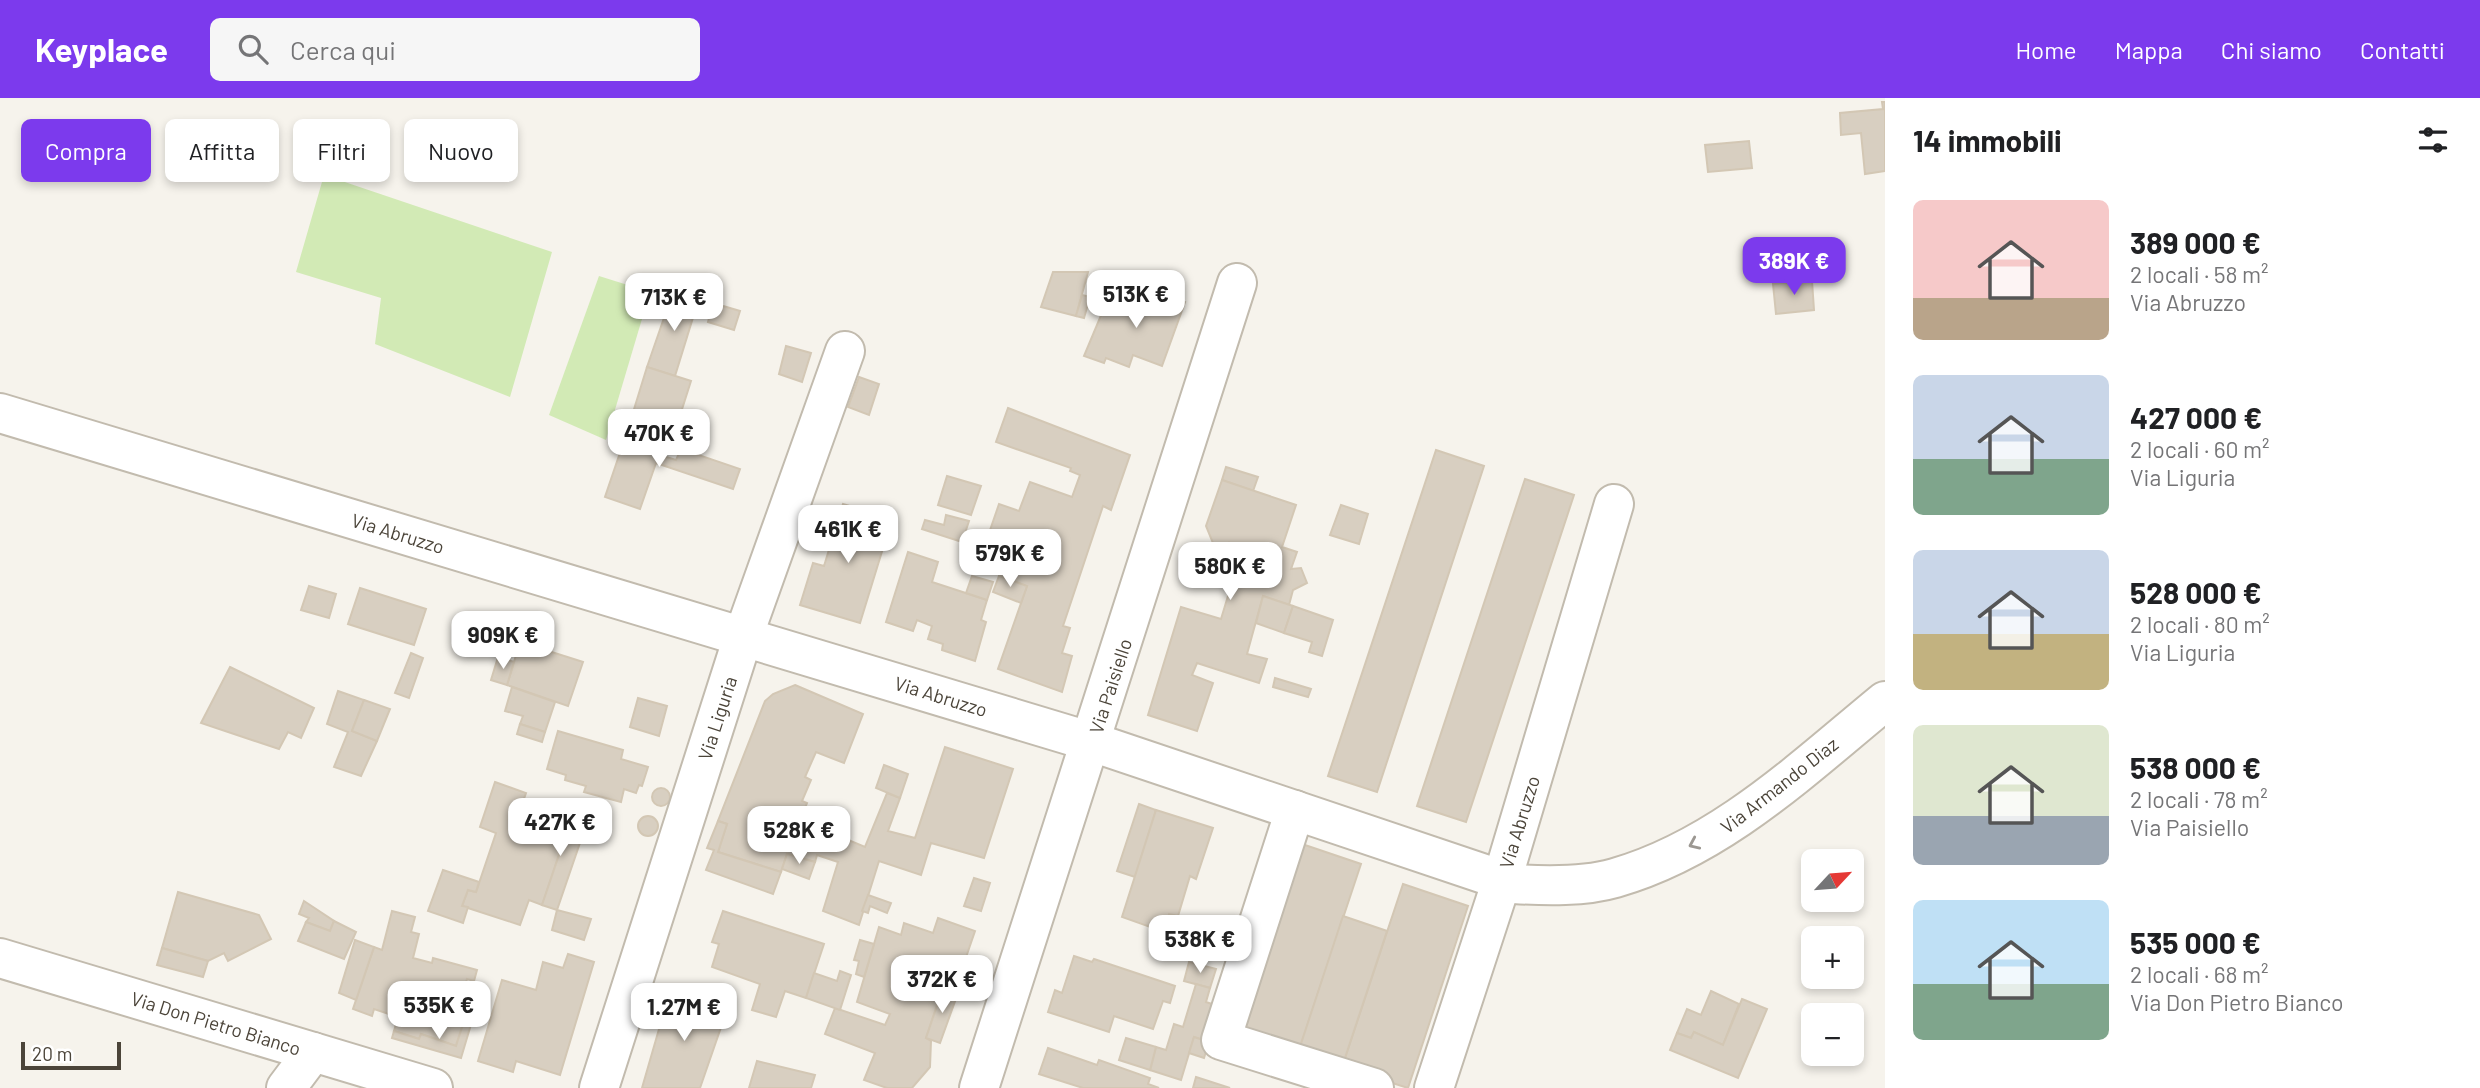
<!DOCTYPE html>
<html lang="it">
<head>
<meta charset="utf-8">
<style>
  :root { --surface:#fff; --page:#f6f6f6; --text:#202124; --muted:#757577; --accent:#7c3aed }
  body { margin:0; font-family:Barlow,sans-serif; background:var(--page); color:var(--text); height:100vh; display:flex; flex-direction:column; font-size:26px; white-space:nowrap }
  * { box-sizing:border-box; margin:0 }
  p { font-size:23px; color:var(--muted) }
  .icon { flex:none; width:38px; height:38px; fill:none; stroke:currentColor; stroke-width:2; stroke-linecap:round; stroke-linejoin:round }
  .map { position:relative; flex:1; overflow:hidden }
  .panel { display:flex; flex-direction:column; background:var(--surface); width:595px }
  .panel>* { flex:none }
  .top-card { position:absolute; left:21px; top:21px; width:665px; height:63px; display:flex; gap:14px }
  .needle { width:46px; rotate:64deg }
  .fabs { position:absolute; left:1801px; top:751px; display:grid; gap:14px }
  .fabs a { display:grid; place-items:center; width:63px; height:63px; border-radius:10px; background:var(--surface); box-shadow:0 4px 10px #0003; font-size:35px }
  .scale { position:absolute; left:21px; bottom:18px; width:100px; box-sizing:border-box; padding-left:7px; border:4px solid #4b4439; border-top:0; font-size:19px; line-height:24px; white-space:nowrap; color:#4b4439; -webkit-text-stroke:5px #fff; paint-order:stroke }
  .price { position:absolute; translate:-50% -60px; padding:0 16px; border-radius:14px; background:#fff; color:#222; font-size:23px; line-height:46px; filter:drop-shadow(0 2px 4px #0008) }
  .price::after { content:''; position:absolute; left:50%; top:42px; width:21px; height:16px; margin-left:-10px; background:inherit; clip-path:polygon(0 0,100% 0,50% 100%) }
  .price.selected { background:var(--accent); color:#fff }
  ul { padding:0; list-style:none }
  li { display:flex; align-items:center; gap:21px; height:175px; padding:0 28px }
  li span { display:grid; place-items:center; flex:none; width:196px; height:140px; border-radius:10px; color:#555 }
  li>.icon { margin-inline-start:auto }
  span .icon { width:84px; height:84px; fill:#fffc; stroke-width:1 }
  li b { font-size:30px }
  h2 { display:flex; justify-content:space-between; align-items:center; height:84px; padding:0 28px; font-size:30px }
  .chip { padding:0 24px; border-radius:10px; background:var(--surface); box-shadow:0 4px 10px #0003; font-size:24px; line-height:63px }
  .chip.selected { background:var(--accent); color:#fff }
  header { display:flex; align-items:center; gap:42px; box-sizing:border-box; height:98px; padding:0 35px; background:var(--accent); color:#fff }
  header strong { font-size:33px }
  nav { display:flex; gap:38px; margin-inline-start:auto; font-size:24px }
  .search { width:490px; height:63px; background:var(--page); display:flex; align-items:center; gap:18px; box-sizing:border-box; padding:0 24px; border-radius:10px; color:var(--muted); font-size:26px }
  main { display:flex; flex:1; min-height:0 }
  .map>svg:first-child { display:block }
  .green { fill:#d2eab5 }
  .building { fill:#d8cfc1; stroke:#d3c7b4; stroke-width:2 }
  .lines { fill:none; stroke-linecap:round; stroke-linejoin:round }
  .minor-casing { stroke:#c2bbae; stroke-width:42 }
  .minor { stroke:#fff; stroke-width:38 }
  .oneway { stroke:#9c9892 }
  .labels { text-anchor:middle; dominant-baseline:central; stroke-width:5; stroke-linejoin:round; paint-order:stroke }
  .street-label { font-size:19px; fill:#4b4439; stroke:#fff }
</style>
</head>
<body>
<header>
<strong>Keyplace</strong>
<div class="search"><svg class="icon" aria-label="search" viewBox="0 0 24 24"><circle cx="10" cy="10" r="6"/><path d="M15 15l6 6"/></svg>Cerca qui</div>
<nav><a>Home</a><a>Mappa</a><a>Chi siamo</a><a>Contatti</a></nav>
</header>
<main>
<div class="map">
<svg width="1885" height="990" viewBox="0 0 1885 990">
  <rect width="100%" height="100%" fill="#f6f3ec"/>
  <g class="green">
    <polygon points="324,77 552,154 510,299 375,246 381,200 296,174"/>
    <polygon points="599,178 650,194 606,342 549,317"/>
  </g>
  <g class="building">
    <polygon points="1882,4 1885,4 1885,73 1865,76 1861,35 1841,37 1840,15 1883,11"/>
    <polygon points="1749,43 1752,70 1708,74 1705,47"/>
    <polygon points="1053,174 1088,174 1076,218 1041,209"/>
    <polygon points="1812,183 1814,212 1776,216 1773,186"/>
    <polygon points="674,191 699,200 675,278 647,269"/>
    <polygon points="1131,196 1145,201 1147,196 1170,204 1171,199 1185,204 1162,268 1133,257 1129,269 1106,260 1104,265 1084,258 1107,203 1126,209"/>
    <polygon points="1082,197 1090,199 1084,220 1076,218"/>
    <polygon points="713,205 740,213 734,232 708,224"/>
    <polygon points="786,248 811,255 802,284 779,276"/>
    <polygon points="647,269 691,283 670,349 627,334"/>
    <polygon points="859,279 879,286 869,317 848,309"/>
    <polygon points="1008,310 1130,357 1111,412 1103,408 1063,528 1070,530 1062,555 1072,558 1062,594 998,571 1027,488 999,478 1008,452 986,444 999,406 1019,413 1030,384 1072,399 1080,377 1070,373 1071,370 996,344"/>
    <polygon points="627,334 666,348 663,358 676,362 681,351 740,371 733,391 656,365 640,411 605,399"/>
    <polygon points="1436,352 1484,368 1377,694 1328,678"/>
    <polygon points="1226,369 1258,379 1253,393 1222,382"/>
    <polygon points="947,378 981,388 971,417 938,407"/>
    <polygon points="1525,381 1574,397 1466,724 1417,708"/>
    <polygon points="1222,382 1296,407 1282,449 1297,454 1291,471 1301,470 1307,485 1293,492 1289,507 1263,498 1247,556 1267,561 1259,585 1197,565 1192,577 1213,585 1197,633 1148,617 1181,509 1221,521 1231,488 1216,483 1228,445 1215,450 1206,428"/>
    <polygon points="843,406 892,421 860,525 800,507 813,465 824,468"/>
    <polygon points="1341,407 1368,416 1359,446 1330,437"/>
    <polygon points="946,417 969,423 962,444 922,431 925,422 944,427"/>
    <polygon points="908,454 938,464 932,484 987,502 981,522 986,524 975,563 942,552 943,546 928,541 932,528 917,522 913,533 886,524"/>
    <polygon points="972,478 993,484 987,502 966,495"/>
    <polygon points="999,478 1027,488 1021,505 993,494"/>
    <polygon points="309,488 336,496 329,520 301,512"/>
    <polygon points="360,490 426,511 414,547 348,526"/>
    <polygon points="1263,498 1293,508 1284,535 1256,525"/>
    <polygon points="1293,508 1333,522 1322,558 1309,554 1312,544 1284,535"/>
    <polygon points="520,544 583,564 568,608 507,587"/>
    <polygon points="411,555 423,560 409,600 395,595"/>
    <polygon points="498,559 514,564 507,587 491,582"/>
    <polygon points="230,569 314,610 301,640 288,634 279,651 201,625"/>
    <polygon points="1275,580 1311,591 1308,599 1273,589"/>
    <polygon points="795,587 863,616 844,665 816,654 805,679 811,682 802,703 807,705 800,722 865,749 887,695 900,700 888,733 915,740 945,649 1013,671 984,760 931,745 921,777 879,763 859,827 823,813 838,764 817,757 815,764 787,756 781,774 718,754 727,726 718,723 765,603 773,596"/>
    <polygon points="512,589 555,604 545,634 520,626 523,618 505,613"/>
    <polygon points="338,593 364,602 352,633 377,643 361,678 334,669 348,634 327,626"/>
    <polygon points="638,600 667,608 659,638 630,629"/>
    <polygon points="364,602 390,611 377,643 352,633"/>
    <polygon points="520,626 545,634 542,644 517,636"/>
    <polygon points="558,633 623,652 621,661 648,669 642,688 639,687 636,695 624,691 621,704 584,694 586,688 565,682 566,677 547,671"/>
    <polygon points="884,667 908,676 900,700 876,690"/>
    <polygon points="495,684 526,695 517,720 540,728 537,736 563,745 542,807 529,802 520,827 462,808 468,792 476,794 496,735 480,729"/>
    <circle cx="661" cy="699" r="9"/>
    <polygon points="1139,706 1156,712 1135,779 1117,773"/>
    <polygon points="1156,712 1213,730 1196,781 1190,778 1178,818 1169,816 1167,835 1122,819"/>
    <circle cx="648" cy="728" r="10"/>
    <polygon points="543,719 584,733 557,812 542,807 563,745 537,736"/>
    <polygon points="718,723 727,726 718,754 781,774 773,796 706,772 714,752 707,750"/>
    <polygon points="1299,745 1361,766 1298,955 1237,934"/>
    <polygon points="787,756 815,764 809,781 782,771"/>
    <polygon points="443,772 479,784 476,794 468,792 462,808 468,809 463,825 428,813"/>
    <polygon points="974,780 990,785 981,813 964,808"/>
    <polygon points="1403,786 1468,808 1408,990 1342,969"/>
    <polygon points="178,794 259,817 271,841 228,863 224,855 208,863 162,850"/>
    <polygon points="868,797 891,805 887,815 870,808 868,815 862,813"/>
    <polygon points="304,803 334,823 330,833 306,824 309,820 299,816"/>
    <polygon points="557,812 591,821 584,842 552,832"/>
    <polygon points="392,813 415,819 411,834 419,836 413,860 432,865 433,860 477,872 474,883 467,881 462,896 466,897 460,919 465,920 456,948 421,936 419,941 394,933 398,919 374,911 372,918 353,911 374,849 382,852"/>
    <polygon points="723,813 824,846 806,900 785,893 776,919 752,912 760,886 712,869 719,846 712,844"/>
    <polygon points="1343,818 1387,833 1342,969 1298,955"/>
    <polygon points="938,820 975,833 954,894 943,890 926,940 931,943 930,969 912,990 887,990 864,982 875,955 825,936 835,910 885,927 890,916 857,904 879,829 901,837 904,825 933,835"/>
    <polygon points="334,823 356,834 344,861 298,843 306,824 330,833"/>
    <polygon points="355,842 374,849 356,902 339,895"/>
    <polygon points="860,842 874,846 864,879 856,876 859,863 854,862"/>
    <polygon points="162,850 208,863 203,879 157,867"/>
    <polygon points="568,856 594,864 560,977 516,963 513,974 478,963 502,882 536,892 543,864 563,870"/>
    <polygon points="1074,858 1092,864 1094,861 1175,888 1170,905 1163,903 1153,931 1114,918 1109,934 1048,914 1055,892 1062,895"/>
    <polygon points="1189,864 1216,871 1210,890 1184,883"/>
    <polygon points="840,873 851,877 840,912 806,900 814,875 837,883"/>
    <polygon points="1196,886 1210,890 1206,904 1230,912 1209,944 1194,939 1181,982 1150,972 1156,949 1166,952 1174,926 1183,929"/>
    <polygon points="943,890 958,895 940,945 926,940"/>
    <polygon points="670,893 727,912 700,990 642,990"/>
    <polygon points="1711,893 1739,906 1723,947 1694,934 1691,940 1677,935 1687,911 1701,917"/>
    <polygon points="1742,901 1767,911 1738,980 1670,952 1677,935 1691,940 1694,934 1723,947"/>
    <polygon points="465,920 472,923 461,960 392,940 394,933 419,941 421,936 456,948"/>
    <polygon points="1194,939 1209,944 1204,960 1189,955"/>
    <polygon points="1126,940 1156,949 1150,972 1119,962"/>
    <polygon points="1048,950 1097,967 1099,962 1150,980 1148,986 1159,990 1083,990 1039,976"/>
    <polygon points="757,963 815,977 811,990 749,990"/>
    <polygon points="1196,979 1230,990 1193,990"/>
  </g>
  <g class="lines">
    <defs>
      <g id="minor">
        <path d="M0 315 1092 644 1514 786C1546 788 1584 789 1615 780 1720 750 1802 671 1885 603"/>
        <polyline points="1295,712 1221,942 1374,990"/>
        <polyline points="0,860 433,990"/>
        <polyline points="286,990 313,954"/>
        <polyline points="599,990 743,539 845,253"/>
        <polyline points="979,990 1237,185"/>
        <polyline points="1434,990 1502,782 1614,406"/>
      </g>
    </defs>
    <use href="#minor" class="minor-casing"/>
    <use href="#minor" class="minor"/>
  </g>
  <defs><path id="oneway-chevron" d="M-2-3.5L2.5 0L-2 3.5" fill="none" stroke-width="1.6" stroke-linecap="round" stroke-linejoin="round" transform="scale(1.75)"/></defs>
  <use class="oneway" href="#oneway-chevron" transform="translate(1694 746) rotate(156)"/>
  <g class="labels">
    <g class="street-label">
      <text transform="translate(398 435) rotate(17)">Via Abruzzo</text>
      <text transform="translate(1110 588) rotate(-72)">Via Paisiello</text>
      <text transform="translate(941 598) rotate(17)">Via Abruzzo</text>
      <text transform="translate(717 620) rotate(-72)">Via Liguria</text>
      <text transform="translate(1779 687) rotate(-38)">Via Armando Diaz</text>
      <text transform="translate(1519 724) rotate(-73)">Via Abruzzo</text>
      <text transform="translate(216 925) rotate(17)">Via Don Pietro Bianco</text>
    </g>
  </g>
</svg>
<div class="fabs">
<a><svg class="needle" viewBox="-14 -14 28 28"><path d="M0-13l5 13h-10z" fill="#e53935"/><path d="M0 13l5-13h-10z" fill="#757577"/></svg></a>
<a>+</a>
<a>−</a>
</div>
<div class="scale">20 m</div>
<b class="price selected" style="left:1794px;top:199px">389K €</b>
<b class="price" style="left:1136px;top:232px">513K €</b>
<b class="price" style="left:674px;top:235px">713K €</b>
<b class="price" style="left:659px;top:371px">470K €</b>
<b class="price" style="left:848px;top:467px">461K €</b>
<b class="price" style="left:1010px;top:491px">579K €</b>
<b class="price" style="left:1230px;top:504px">580K €</b>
<b class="price" style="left:503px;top:573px">909K €</b>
<b class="price" style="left:560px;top:760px">427K €</b>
<b class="price" style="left:799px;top:768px">528K €</b>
<b class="price" style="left:1200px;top:877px">538K €</b>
<b class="price" style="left:942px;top:917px">372K €</b>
<b class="price" style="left:439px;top:943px">535K €</b>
<b class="price" style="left:684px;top:945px">1.27M €</b>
<div class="top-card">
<a class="chip selected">Compra</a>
<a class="chip">Affitta</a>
<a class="chip">Filtri</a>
<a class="chip">Nuovo</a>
</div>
</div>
<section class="panel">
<h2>14 immobili<svg class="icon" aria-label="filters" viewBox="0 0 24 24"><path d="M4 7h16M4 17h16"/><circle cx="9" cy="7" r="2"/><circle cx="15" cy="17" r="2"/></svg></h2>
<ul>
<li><span style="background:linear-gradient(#f6c9c9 70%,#b9a48a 0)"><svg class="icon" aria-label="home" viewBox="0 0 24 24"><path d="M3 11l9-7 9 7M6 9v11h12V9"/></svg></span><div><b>389 000 €</b><p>2 locali · 58 m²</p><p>Via Abruzzo</p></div></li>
<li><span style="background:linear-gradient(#c9d6e8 60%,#7fa58c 0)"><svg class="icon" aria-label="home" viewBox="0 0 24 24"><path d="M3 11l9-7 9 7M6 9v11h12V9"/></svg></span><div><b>427 000 €</b><p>2 locali · 60 m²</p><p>Via Liguria</p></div></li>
<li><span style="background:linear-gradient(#c9d6e8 60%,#c2b280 0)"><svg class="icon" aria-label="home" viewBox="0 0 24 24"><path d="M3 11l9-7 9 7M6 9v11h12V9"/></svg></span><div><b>528 000 €</b><p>2 locali · 80 m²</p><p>Via Liguria</p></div></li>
<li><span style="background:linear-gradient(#dfe7d0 65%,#9aa5b1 0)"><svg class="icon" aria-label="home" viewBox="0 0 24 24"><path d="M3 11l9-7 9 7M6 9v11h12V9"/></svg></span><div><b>538 000 €</b><p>2 locali · 78 m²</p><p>Via Paisiello</p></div></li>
<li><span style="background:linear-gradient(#bfe0f5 60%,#7fa58c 0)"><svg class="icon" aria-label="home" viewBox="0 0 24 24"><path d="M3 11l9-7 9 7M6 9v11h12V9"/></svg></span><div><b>535 000 €</b><p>2 locali · 68 m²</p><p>Via Don Pietro Bianco</p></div></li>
</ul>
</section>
</main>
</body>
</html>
